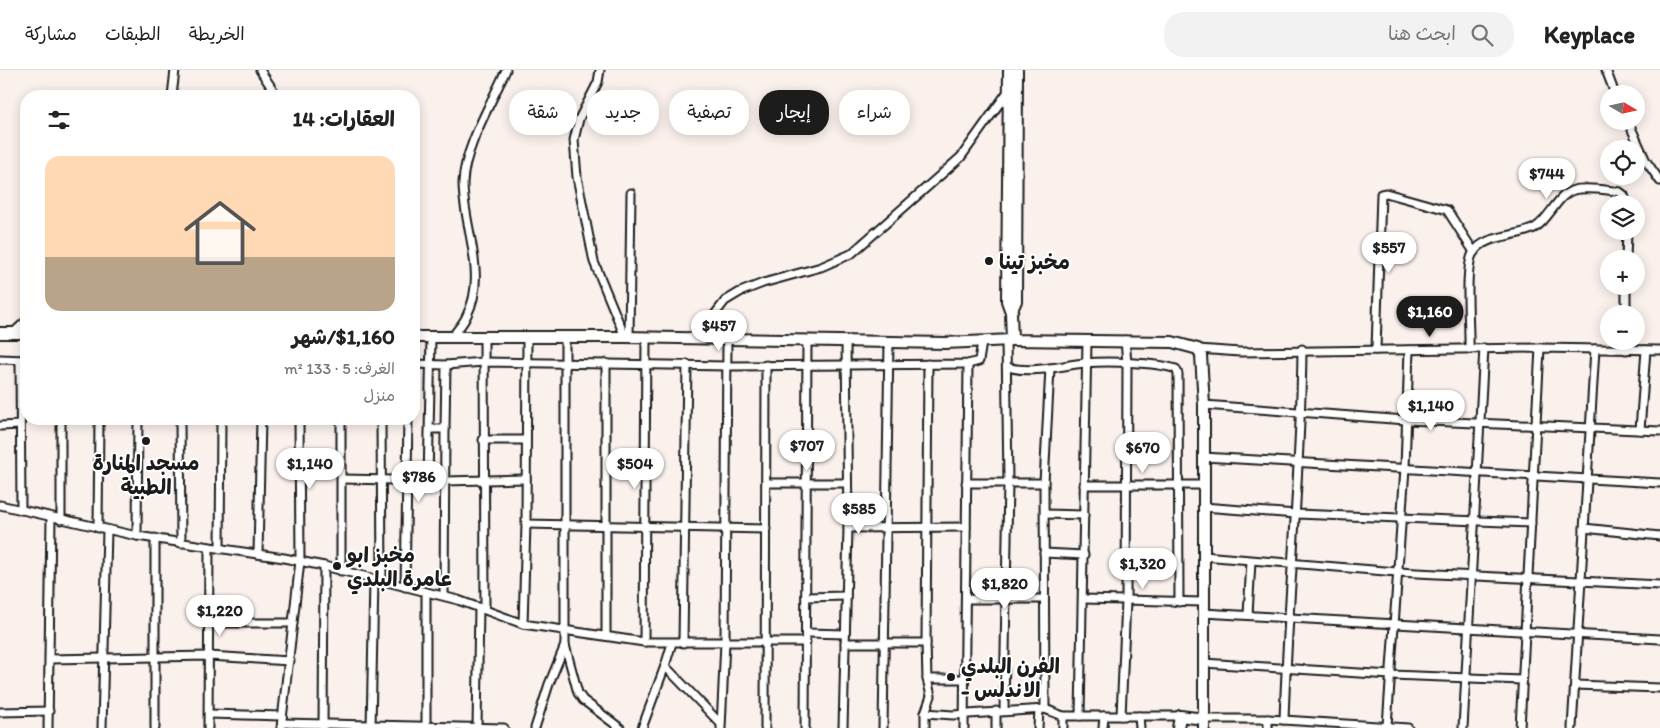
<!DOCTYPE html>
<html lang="ar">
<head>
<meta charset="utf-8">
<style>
  :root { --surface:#fff; --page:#f2f2f2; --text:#222; --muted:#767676; --line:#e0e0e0; --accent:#1c1c1c }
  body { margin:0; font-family:Itim,"Playpen Sans Arabic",sans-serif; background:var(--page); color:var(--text); direction:rtl; height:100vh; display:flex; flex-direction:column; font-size:19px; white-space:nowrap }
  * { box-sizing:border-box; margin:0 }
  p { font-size:16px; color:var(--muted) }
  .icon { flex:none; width:28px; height:28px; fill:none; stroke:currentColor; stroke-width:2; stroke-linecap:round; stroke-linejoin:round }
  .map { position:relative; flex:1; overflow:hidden; direction:ltr }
  .panel { position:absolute; left:20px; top:20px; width:400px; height:335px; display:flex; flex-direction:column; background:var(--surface); border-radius:20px; box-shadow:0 2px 12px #0003; direction:rtl }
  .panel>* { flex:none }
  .hud { position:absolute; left:435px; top:20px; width:475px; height:45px; direction:rtl; display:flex; gap:10px }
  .needle { width:32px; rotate:99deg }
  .fabs { position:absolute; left:1600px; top:15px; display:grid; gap:10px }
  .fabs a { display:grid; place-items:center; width:45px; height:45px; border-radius:50%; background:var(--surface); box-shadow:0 2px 12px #0003; font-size:25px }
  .price { position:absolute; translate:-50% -42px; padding:0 11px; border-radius:18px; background:#fff; color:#222; font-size:16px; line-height:32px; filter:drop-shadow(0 1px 2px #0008) }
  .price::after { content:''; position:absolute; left:50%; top:30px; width:15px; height:11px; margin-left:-8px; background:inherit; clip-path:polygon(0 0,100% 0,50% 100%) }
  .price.active { background:var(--accent); color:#fff }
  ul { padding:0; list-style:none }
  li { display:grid; align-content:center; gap:10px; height:265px; padding:0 25px }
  li span { display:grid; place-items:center; height:155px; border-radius:15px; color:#555 }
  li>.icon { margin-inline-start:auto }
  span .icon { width:90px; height:90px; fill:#fffc; stroke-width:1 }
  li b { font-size:21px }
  h2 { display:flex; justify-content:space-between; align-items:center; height:60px; padding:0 25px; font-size:21px }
  .tag { padding:0 18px; border-radius:20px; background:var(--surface); box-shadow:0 2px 12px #0003; font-size:18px; line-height:45px }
  .tag.active { background:var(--accent); color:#fff }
  header { display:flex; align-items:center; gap:30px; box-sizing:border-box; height:70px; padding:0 25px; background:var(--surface); border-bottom:1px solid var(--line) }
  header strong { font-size:24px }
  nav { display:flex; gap:28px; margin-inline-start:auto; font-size:18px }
  .search { width:350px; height:45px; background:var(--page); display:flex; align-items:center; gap:12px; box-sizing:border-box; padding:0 18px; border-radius:20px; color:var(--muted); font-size:19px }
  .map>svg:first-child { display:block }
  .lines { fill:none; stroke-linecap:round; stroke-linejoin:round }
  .street-casing { stroke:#1c1c1c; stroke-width:11 }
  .secondary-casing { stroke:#1c1c1c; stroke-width:14 }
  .street { stroke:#fff; stroke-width:7 }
  .secondary { stroke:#fff; stroke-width:10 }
  .poi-dot { fill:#1c1c1c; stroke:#fff; stroke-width:2 }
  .labels { text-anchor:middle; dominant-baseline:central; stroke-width:4; stroke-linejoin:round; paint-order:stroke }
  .poi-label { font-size:21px; font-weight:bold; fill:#1c1c1c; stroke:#fff; text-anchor:start }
</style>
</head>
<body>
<header>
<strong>Keyplace</strong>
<div class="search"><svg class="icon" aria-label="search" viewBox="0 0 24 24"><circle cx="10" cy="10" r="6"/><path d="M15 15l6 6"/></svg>ابحث هنا</div>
<nav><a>الخريطة</a><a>الطبقات</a><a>مشاركة</a></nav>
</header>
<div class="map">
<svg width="1660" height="658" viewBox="0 0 1660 658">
  <rect width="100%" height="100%" fill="#fbf1ec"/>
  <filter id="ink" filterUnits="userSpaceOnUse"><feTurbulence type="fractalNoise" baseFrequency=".02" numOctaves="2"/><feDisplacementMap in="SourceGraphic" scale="10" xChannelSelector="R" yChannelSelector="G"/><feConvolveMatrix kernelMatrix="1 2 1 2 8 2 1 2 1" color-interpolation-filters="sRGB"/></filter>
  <g filter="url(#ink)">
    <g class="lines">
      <defs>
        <g id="street">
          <polyline points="260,0 277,26"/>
          <polyline points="600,0 598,12 579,49 574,70 577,107 594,192 625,267"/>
          <polyline points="1606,0 1615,24"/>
          <polyline points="172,26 175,0"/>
          <polyline points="1628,51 1646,91 1660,111"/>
          <polyline points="1626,189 1627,161"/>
          <polyline points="1626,244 1626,216"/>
          <polyline points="13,263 26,251"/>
          <path d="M452 267C457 260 464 253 467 245 488 205 463 156 463 113 464 78 492 32 506 0"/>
          <polyline points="484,267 485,538"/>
          <polyline points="629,268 631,123"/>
          <polyline points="696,269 725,231 740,222 763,213 821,197 851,184 961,87 1009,20"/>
          <polyline points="1198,279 1240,282 1540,278 1660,280"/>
          <path d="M1469 279C1470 258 1464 198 1473 183 1486 163 1518 168 1536 157 1550 148 1558 124 1574 120 1584 117 1610 120 1620 122L1624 125 1627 134"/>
          <polyline points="1376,280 1381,124 1386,123 1447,140 1474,182"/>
          <polyline points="1626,280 1626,271"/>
          <polyline points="0,289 26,290"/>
          <polyline points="20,290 21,440"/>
          <polyline points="414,294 446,295 483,292 728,296 968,294 979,291 982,272"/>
          <path d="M1007 297C1032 304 1059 296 1084 293 1107 291 1155 292 1176 299L1178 304 1179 532"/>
          <polyline points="1204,335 1406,350 1660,361"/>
          <polyline points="61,349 61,450"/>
          <polyline points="180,349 181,473"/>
          <polyline points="381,349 382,512"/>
          <polyline points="0,356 20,355"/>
          <polyline points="430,359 445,359 446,295"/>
          <polyline points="1640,360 1646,280"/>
          <polyline points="483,370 526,370"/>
          <polyline points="1203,387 1660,413"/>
          <polyline points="342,409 445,411 526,409"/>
          <polyline points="428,411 431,267"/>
          <polyline points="767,413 847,413"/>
          <polyline points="966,413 1044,413"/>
          <polyline points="1084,415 1203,415"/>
          <polyline points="0,435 137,466 284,488 324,496 458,530 523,554 644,572 806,572"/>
          <polyline points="1203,437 1296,444 1531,453"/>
          <polyline points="1045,444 1084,445"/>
          <polyline points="526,454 766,459"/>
          <polyline points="98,458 99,349"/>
          <polyline points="848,458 966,457"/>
          <polyline points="1584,458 1660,466"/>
          <polyline points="137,466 138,349"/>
          <polyline points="155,468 155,658"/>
          <polyline points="220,479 221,349"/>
          <polyline points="1044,483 1084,485"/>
          <polyline points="258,484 261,349"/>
          <polyline points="1203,486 1397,502 1660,515"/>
          <polyline points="341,501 341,349"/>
          <polyline points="405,517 408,349"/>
          <polyline points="426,522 426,658"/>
          <polyline points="444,526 445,359"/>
          <polyline points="806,527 846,526"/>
          <polyline points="967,529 1044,529"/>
          <polyline points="1084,529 1203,532"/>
          <polyline points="1203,543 1660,569"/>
          <polyline points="1248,545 1251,491"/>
          <polyline points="210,553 293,553"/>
          <polyline points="523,554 526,454 527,268"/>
          <polyline points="807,563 845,564"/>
          <polyline points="606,566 606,293"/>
          <polyline points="644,572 646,269"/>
          <polyline points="683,573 687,294"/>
          <polyline points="845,573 926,573"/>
          <polyline points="565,575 578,623 583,630 620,658"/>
          <polyline points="50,589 209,586 290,591"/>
          <polyline points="1203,593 1391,605 1522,610"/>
          <polyline points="665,596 720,653"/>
          <polyline points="927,609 964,609"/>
          <polyline points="1575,615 1660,618"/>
          <polyline points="1045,639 1044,413 1050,298"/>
          <polyline points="1004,640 1008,412 1006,270"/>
          <polyline points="0,642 49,641"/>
          <polyline points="925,643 953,645 1045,639 1063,646 1180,646"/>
          <polyline points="209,644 282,646"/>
          <polyline points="1080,646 1087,270"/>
          <polyline points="1121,646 1126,531 1127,293 1125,270"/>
          <polyline points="1139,646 1140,658"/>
          <polyline points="1204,649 1268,649 1408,658"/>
          <polyline points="1268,649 1268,658"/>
          <path d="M1284 650C1288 526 1301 403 1302 279"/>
          <polyline points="282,653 504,658"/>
          <polyline points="1387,656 1405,398 1409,280"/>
          <polyline points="477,657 479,537"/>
          <polyline points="48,658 51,447"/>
          <polyline points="102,658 107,460"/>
          <polyline points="208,658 209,477"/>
          <polyline points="281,658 300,491 299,349"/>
          <polyline points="323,658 324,496"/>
          <polyline points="371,658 374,510"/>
          <polyline points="535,658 549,614 565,575 565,267"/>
          <polyline points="642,658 665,596 672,573"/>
          <polyline points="721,658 725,572 727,270"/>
          <polyline points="765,658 766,295"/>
          <polyline points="805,658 807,271"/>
          <polyline points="843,658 848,458 846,272"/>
          <polyline points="883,658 889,272"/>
          <polyline points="925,658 925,643 931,626 927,609 926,573 928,294"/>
          <polyline points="964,658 968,294"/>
          <polyline points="996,658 996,641"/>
          <polyline points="1038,658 1039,640"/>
          <polyline points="1063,658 1063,646"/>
          <polyline points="1103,658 1104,646"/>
          <polyline points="1463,658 1484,278"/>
          <polyline points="1520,658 1540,278"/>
          <polyline points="1572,658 1595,279"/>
        </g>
        <g id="secondary">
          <polyline points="1009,0 1007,231 1011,242 1012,270 1172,272 1198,279 1201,285 1204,335 1204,658"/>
          <polyline points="1011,242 1016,231 1017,0"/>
          <polyline points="0,263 26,263"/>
          <polyline points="414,267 625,267 945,273 1012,270"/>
          <polyline points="1178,658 1180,646 1204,649"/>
        </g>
      </defs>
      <use href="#street" class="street-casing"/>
      <use href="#secondary" class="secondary-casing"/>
      <use href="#street" class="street"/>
      <use href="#secondary" class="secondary"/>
    </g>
  </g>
  <g class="poi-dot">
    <circle cx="989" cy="191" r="5"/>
    <circle cx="146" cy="371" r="5"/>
    <circle cx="337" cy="496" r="5"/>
    <circle cx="951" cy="607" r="5"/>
  </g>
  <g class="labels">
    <g class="poi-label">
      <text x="999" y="191">مخبز تينا</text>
      <text x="146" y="392" text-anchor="middle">مسجد المنارة<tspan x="146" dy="24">الطبية</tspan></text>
      <text x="347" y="484">مخبز ابو<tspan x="347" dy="24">عامرة البلدي</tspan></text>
      <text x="961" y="595">الفرن البلدي<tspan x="961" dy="24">- الاندلس</tspan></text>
    </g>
  </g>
</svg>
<div class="fabs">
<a><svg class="needle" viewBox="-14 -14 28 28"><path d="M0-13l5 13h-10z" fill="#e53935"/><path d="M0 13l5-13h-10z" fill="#767676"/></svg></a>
<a><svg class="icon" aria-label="locate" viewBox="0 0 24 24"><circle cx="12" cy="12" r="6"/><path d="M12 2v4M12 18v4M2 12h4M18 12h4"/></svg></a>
<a><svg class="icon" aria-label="layers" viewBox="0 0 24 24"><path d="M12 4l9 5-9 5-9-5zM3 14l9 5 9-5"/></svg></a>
<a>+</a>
<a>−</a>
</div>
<b class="price" style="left:1547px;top:130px">$744</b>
<b class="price" style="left:1389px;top:204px">$557</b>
<b class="price active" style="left:1430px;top:268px">$1,160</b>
<b class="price" style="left:719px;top:282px">$457</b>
<b class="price" style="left:1431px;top:362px">$1,140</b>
<b class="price" style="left:807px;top:402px">$707</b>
<b class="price" style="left:1143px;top:404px">$670</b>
<b class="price" style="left:310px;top:420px">$1,140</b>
<b class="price" style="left:635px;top:420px">$504</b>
<b class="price" style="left:419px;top:433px">$786</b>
<b class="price" style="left:859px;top:465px">$585</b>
<b class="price" style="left:1143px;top:520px">$1,320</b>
<b class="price" style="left:1005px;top:540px">$1,820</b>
<b class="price" style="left:220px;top:567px">$1,220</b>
<div class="hud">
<a class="tag">شراء</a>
<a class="tag active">إيجار</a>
<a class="tag">تصفية</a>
<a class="tag">جديد</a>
<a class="tag">شقة</a>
</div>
<section class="panel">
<h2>العقارات: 14<svg class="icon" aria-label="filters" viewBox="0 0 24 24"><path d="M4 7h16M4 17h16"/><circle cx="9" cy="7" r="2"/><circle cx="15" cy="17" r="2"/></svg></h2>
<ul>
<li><span style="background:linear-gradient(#ffd9b3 65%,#b9a48a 0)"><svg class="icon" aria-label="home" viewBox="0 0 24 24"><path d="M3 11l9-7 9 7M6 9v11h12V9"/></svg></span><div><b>$1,160/شهر</b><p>الغرف: 5 · 133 m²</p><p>منزل</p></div></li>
</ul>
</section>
</div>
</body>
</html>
